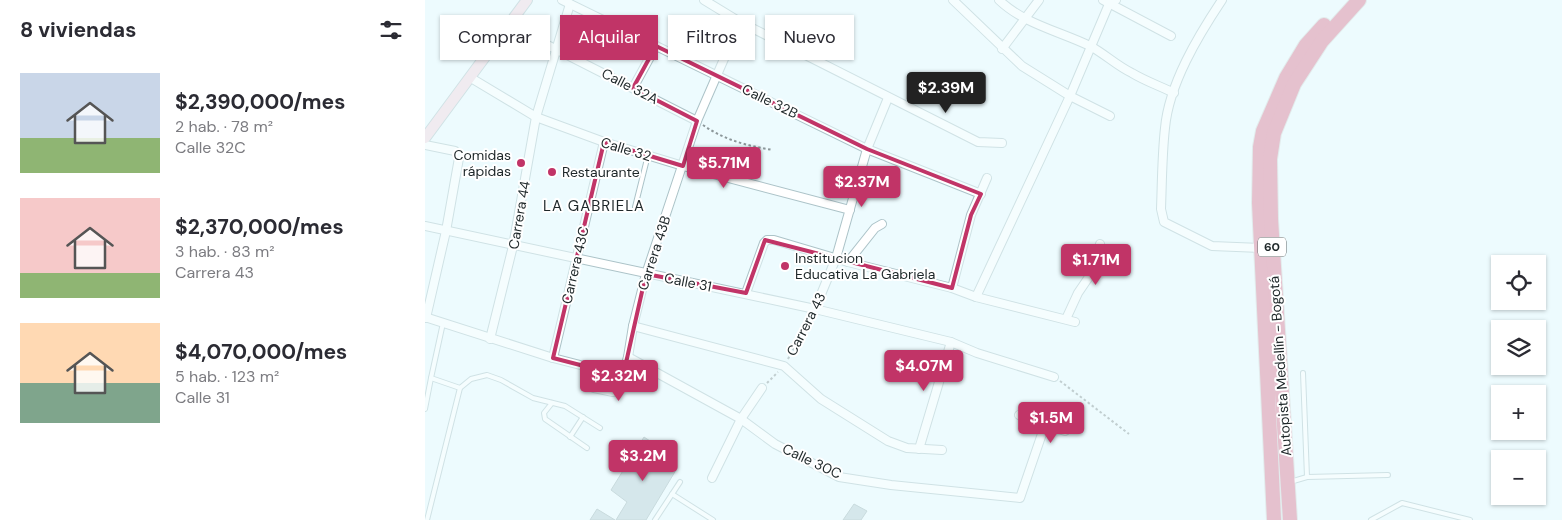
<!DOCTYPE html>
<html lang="es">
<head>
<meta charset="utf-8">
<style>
  :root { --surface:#fff; --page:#f7f7f7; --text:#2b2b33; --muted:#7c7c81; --accent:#c13467 }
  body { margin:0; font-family:"DM Sans",sans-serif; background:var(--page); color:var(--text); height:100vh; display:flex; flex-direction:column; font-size:19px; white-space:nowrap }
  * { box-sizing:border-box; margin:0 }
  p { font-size:16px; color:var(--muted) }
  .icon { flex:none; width:28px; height:28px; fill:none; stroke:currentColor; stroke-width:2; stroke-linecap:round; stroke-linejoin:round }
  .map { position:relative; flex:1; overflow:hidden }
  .drawer { display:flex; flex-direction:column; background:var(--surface); width:425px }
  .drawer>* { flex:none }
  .hud { position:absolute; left:15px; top:15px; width:475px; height:45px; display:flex; gap:10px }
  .fabs { position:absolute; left:1066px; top:255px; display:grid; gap:10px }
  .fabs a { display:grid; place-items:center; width:55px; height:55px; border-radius:0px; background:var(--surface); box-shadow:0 1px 4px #0004; font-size:25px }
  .price { position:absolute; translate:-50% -42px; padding:0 11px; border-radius:5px; background:var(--accent); color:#fff; font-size:16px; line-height:32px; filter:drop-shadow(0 1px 2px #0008) }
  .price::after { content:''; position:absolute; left:50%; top:30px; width:15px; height:11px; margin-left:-8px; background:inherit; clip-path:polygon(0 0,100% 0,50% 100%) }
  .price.on { background:#222; color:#fff }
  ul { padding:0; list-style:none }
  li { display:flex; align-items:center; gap:15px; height:125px; padding:0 20px }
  li span { display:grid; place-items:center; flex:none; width:140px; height:100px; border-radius:0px; color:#555 }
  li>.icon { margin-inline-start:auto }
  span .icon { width:60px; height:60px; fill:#fffc; stroke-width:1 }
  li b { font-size:21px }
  h2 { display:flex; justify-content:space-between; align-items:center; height:60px; padding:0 20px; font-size:21px }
  .pill { padding:0 18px; border-radius:0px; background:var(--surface); box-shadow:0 1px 4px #0004; font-size:18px; line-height:45px }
  .pill.on { background:var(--accent); color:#fff }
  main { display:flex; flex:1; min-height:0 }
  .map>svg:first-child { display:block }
  .building { fill:#b8cfd4; stroke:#9db3b8 }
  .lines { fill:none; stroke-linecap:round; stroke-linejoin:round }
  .lane-casing { stroke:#acc3c8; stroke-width:6 }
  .street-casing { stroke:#acc3c8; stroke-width:10 }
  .secondary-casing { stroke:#acc3c8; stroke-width:12 }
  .highway-casing { stroke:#d6d8d8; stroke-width:16 }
  .path { stroke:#8c979a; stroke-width:2; stroke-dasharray:2.5 2.5; stroke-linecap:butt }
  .lane { stroke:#fff; stroke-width:4 }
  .street { stroke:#fff; stroke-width:8 }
  .secondary { stroke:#f4d7df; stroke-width:10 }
  .highway { stroke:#db7a94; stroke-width:14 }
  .marked { fill:none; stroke:#c13467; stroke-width:4; stroke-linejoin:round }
  .poi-dot { fill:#c13467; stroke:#fff; stroke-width:2 }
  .labels { text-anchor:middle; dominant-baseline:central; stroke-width:4; stroke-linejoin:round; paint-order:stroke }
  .shield { fill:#fff; stroke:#626869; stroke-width:1 }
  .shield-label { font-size:12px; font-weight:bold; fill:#1e2729 }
  .street-label { font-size:14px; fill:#1e2729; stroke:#fff }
  .poi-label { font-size:14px; fill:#1e2729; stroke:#fff; text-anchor:start }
  .neighbourhood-label { font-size:15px; letter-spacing:1px; fill:#1e2729; stroke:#fff }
</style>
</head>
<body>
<main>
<section class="drawer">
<h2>8 viviendas<svg class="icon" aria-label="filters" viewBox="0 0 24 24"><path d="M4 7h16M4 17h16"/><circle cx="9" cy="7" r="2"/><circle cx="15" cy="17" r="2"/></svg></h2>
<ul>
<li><span style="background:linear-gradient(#c9d6e8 65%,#8fb573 0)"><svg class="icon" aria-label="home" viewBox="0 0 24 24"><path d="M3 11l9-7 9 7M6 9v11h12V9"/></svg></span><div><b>$2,390,000/mes</b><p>2 hab. · 78 m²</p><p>Calle 32C</p></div></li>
<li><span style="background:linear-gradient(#f6c9c9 75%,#8fb573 0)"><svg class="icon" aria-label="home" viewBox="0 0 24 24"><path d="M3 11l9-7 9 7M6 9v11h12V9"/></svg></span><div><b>$2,370,000/mes</b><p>3 hab. · 83 m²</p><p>Carrera 43</p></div></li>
<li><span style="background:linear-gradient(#ffd9b3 60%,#7fa58c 0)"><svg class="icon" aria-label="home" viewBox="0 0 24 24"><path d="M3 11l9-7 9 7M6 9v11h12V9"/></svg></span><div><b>$4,070,000/mes</b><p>5 hab. · 123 m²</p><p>Calle 31</p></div></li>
</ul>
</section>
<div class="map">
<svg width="1137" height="520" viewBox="0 0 1137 520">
  <rect width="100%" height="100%" fill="#edfbfe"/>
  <g class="building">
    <polygon points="219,437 231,445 227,452 246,463 244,466 251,470 221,520 191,520 202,502 186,490"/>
    <polygon points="429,504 442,511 436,520 418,520"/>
    <polygon points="172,509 190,520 165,520"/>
  </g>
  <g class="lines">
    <defs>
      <g id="lane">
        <polyline points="210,207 223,155"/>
        <polyline points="18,323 6,378 35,388"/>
        <polyline points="878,373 882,477"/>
        <polyline points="127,403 119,413 120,419 162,448"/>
        <polyline points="0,409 6,378"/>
        <polyline points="145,437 158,417"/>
        <polyline points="865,482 882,477 963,475"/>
        <polyline points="247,494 288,520"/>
        <polyline points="2,520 35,388 46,379 62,375 76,380 108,398 140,406 175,428"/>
        <polyline points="230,520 255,482"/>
        <polyline points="946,520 977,503 1045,520"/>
      </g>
      <g id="street">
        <polyline points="137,0 442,149 556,194"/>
        <polyline points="279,0 315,22 553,142 577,143"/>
        <polyline points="528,0 597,66 645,96 685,116"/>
        <path d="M574 0C599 24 634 31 665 46 680 54 692 66 707 73 720 81 735 86 749 93"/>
        <polyline points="678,0 746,36"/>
        <path d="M797 0C773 36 744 84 740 128 737 155 737 182 736 209L739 222 787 246 836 248"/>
        <polyline points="85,26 272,121"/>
        <polyline points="577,49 614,0"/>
        <polyline points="46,78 111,117 179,142 258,166 425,210"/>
        <polyline points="208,88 231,46"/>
        <polyline points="0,145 30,151 34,158 21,231 1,318"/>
        <polyline points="0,226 390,309 526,342 552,353 629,377"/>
        <polyline points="423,262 450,228 457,224"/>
        <polyline points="527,288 546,215 562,178"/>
        <polyline points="321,293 339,243 342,240 349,240 423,262 527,288 551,297 650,322"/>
        <polyline points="551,297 645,96 684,4 691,0"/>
        <polyline points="390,309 411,258 442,149 463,98"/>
        <polyline points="0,317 128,358 198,376"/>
        <polyline points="641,319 653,293 668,271 675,244"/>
        <polyline points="208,326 359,366 396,399 463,441 482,448 517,450"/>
        <polyline points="65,339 88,246 111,117 145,4"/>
        <polyline points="203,357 316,419 350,444 414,477 466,485 595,498 620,425 594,415"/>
        <polyline points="128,358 179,142"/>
        <polyline points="169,388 188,392 193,390 203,357 208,326 221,274 272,121 315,22"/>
        <polyline points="620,425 640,431"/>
        <polyline points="494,449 526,342"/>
        <polyline points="287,478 316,419 337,388"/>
      </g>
      <polyline id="secondary" points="0,138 102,0"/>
      <g id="highway">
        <polyline points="849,520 834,203 835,147 838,131 861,78 881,45 899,25"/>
        <polyline points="865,520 846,219 845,159 849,133 869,84 897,41 934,0"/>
      </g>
    </defs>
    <use href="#lane" class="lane-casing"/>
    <use href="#street" class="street-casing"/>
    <use href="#secondary" class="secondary-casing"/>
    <use href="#highway" class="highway-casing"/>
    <g class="path">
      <path d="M278 125C299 140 323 146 348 150"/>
      <polyline points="363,359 386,316"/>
      <polyline points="635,381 704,434"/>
      <polyline points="342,383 353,372"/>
    </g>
    <use href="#lane" class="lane"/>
    <use href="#street" class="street"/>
    <use href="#secondary" class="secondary"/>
    <use href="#highway" class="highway"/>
  </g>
  <path d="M0 0H1137V520H0ZM231 46 442 149 556 194 546 215 527 288 340 240 321 293 221 274 198 376 128 358 179 142 258 166 272 121 208 88Z" fill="#edfbfe" fill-opacity=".55" fill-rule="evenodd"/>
  <path class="marked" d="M231 46 442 149 556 194 546 215 527 288 340 240 321 293 221 274 198 376 128 358 179 142 258 166 272 121 208 88Z"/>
  <g class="poi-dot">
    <circle cx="96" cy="163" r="5"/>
    <circle cx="127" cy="172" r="5"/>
    <circle cx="360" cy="266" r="5"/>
  </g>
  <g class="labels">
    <rect class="shield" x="833" y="237.5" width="28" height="19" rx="4"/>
    <g class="shield-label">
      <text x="847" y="247">60</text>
    </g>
    <g class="street-label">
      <text transform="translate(205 86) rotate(27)">Calle 32A</text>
      <text transform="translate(345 101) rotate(26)">Calle 32B</text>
      <text transform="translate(201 149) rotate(17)">Calle 32</text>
      <text transform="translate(94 215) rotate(-80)">Carrera 44</text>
      <text transform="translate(229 253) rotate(-72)">Carrera 43B</text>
      <text transform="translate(150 265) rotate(-77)">Carrera 43C</text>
      <text transform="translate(263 282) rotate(11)">Calle 31</text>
      <text transform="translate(381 324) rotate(-63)">Carrera 43</text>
      <text transform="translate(855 366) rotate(-94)">Autopista Medellín - Bogotá</text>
      <text transform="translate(387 461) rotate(25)">Calle 30C</text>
    </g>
    <g class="poi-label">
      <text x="86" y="155" text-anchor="end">Comidas<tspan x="86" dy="16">rápidas</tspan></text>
      <text x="137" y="172">Restaurante</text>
      <text x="370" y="258">Institucion<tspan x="370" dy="16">Educativa La Gabriela</tspan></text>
    </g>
    <g class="neighbourhood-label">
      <text x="169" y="206">LA GABRIELA</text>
    </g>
  </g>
</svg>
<div class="fabs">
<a><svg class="icon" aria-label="locate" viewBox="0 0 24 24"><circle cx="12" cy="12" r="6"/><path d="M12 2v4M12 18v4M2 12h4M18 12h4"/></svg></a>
<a><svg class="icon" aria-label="layers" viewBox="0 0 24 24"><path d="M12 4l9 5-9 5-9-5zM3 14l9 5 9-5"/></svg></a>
<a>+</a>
<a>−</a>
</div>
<b class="price on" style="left:521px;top:114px">$2.39M</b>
<b class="price" style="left:299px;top:189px">$5.71M</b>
<b class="price" style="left:437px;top:208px">$2.37M</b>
<b class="price" style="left:671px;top:286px">$1.71M</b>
<b class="price" style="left:499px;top:392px">$4.07M</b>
<b class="price" style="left:194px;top:402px">$2.32M</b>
<b class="price" style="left:626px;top:444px">$1.5M</b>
<b class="price" style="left:218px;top:482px">$3.2M</b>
<div class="hud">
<a class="pill">Comprar</a>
<a class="pill on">Alquilar</a>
<a class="pill">Filtros</a>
<a class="pill">Nuevo</a>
</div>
</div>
</main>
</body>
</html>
